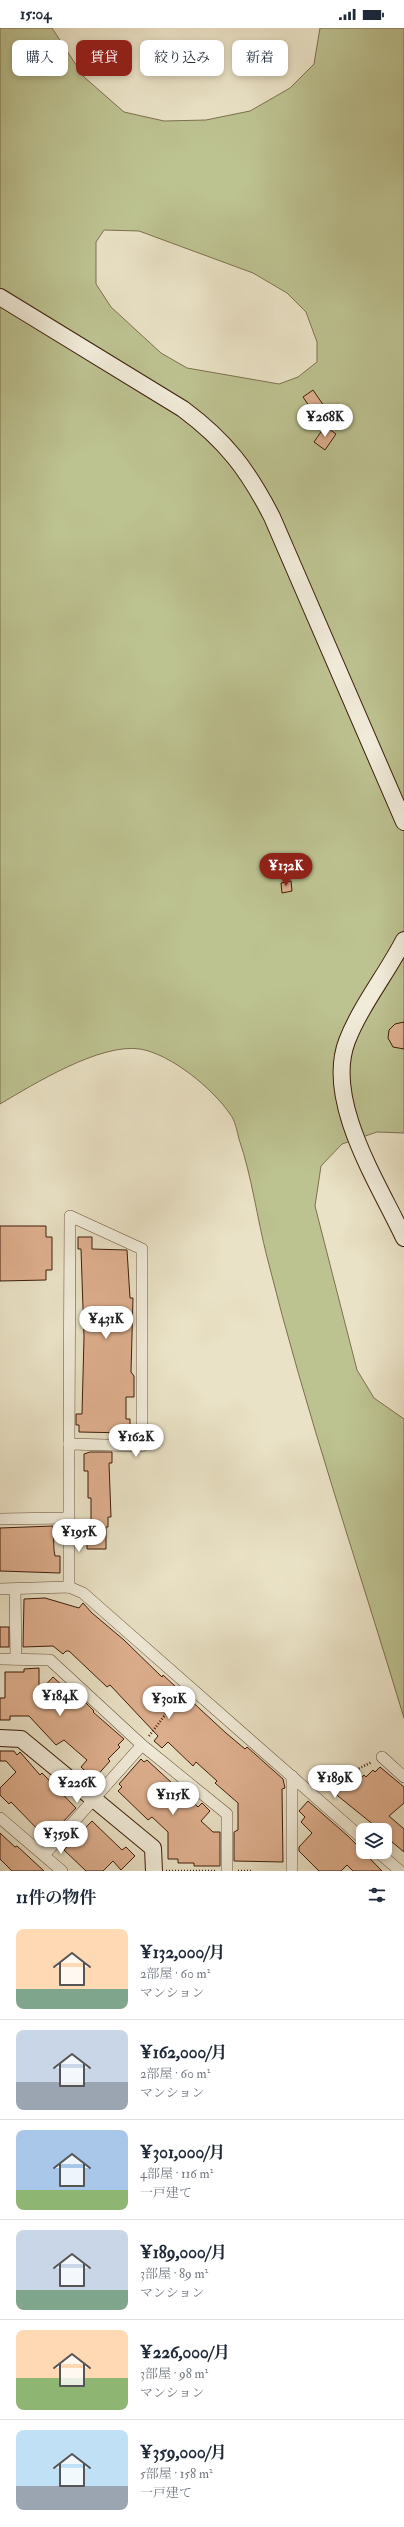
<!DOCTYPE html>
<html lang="ja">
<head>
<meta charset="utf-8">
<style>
  :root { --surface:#fff; --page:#f2f2f3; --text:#1f2937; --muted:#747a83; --line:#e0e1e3; --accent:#8f2418 }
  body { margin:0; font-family:"IM FELL Double Pica","Noto Serif JP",serif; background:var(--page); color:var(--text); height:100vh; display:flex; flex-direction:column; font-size:15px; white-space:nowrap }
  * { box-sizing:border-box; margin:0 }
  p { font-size:13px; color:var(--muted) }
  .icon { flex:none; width:22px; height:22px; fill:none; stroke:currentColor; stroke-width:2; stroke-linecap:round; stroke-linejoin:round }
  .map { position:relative; height:1843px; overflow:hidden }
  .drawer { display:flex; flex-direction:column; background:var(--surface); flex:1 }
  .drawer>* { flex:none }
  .banner { position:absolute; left:12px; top:12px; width:380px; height:36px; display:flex; gap:8px }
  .controls { position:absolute; left:356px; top:1795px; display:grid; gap:8px }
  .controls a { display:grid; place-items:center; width:36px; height:36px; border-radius:8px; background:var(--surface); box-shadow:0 2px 6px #0003; font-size:20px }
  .price { position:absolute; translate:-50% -34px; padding:0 9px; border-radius:14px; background:#fff; color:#222; font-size:13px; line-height:26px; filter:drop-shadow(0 1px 2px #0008) }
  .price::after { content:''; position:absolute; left:50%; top:24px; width:12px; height:9px; margin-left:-6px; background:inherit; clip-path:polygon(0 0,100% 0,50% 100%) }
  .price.active { background:var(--accent); color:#fff }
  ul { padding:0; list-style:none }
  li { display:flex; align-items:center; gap:12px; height:100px; padding:0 16px }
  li+li { border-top:1px solid var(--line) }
  li span { display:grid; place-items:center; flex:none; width:112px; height:80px; border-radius:8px; color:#555 }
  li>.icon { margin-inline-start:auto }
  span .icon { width:48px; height:48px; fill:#fffc; stroke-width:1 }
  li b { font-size:17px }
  h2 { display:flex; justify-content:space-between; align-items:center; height:48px; padding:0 16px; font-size:17px }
  .chip { padding:0 14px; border-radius:8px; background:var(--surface); box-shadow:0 2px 6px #0003; font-size:14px; line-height:36px }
  .chip.active { background:var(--accent); color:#fff }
  .status { display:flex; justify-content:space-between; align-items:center; height:28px; padding:0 20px; background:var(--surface); direction:ltr }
  .status svg { height:11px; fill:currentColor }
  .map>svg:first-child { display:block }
  .green { fill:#bdc291; stroke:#7d704e; fill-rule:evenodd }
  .building { fill:#dfb08f; stroke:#3d1d0a }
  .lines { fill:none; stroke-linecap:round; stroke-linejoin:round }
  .street-casing { stroke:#684e39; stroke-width:12 }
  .secondary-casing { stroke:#3d1d0a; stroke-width:18 }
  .path { stroke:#3d1d0a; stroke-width:2.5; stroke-dasharray:1 2; stroke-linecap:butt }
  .street { stroke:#f1ecda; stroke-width:11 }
  .secondary { stroke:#f1ecda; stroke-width:16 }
</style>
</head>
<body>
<div class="status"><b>15:04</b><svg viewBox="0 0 49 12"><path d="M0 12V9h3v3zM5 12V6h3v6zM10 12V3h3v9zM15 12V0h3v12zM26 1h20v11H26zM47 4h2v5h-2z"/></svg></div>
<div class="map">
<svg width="404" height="1843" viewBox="0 0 404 1843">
  <rect width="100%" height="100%" fill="#eae2c6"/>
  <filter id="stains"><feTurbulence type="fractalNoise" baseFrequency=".005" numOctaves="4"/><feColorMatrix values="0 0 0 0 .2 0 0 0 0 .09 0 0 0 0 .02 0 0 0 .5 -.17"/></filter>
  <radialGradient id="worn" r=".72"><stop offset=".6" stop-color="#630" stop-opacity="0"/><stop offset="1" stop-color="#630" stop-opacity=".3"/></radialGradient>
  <path class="green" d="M0 0H52L84 49 124 84 164 93 206 92 250 83 290 60 314 36 320 0H404V1105L377 1104 342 1116 321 1138 315 1178 357 1342 374 1370 404 1391V1690C358 1537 306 1385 267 1229 257 1190 252 1149 239 1111 237 1103 235 1092 230 1086 213 1061 171 1026 140 1021 100 1015 34 1056 0 1076ZM104 202 139 203 253 245 287 265 306 284 317 314V334L298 349 279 356 187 340 161 325 111 279 96 256V214Z"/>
  <g class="building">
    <polygon points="313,362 324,378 314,385 303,369"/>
    <polygon points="325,398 336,406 325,422 314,414"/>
    <polygon points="291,853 292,863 282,865 281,855"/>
    <polygon points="404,994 404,1021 393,1019 388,1010 389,1002 395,996"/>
    <polygon points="0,1198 46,1198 46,1209 52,1209 52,1242 46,1242 46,1252 0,1253"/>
    <polygon points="78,1209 92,1209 92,1221 127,1222 130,1270 133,1270 131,1344 134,1348 134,1369 126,1369 126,1391 130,1391 130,1405 79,1404 79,1397 76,1397 76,1386 82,1386 84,1309 81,1221 78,1221"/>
    <polygon points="90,1424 112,1424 112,1435 109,1435 111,1489 108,1489 108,1499 106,1499 106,1521 87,1521 87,1505 91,1502 91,1470 88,1470 88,1443 84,1443 84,1426"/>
    <polygon points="53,1498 54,1522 55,1528 60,1528 60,1545 0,1543 0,1500"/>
    <polygon points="45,1570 79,1580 83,1575 92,1585 124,1612 162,1649 163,1647 226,1705 245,1721 247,1719 283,1751 285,1760 282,1761 283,1834 234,1833 234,1804 238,1802 238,1775 215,1755 217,1753 196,1734 193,1738 168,1714 162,1720 154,1713 158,1708 110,1657 107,1659 69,1623 66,1623 63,1626 53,1618 23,1619 24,1571"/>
    <rect x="0" y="1599" width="9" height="20"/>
    <polygon points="39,1640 39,1664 53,1649 76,1670 78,1667 94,1683 93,1684 124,1711 118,1717 120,1719 108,1731 110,1733 94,1751 81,1739 87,1732 64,1712 56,1717 29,1688 10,1688 10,1692 0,1692 0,1670 5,1670 5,1644 24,1644 24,1641"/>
    <polygon points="0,1723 14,1723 17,1727 20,1724 40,1747 42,1745 76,1780 47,1811 11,1774 9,1776 0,1767 0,1760 16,1744 6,1733 0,1733"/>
    <polygon points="141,1731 144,1734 147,1732 198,1779 202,1775 210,1783 201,1793 213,1804 220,1804 220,1838 194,1838 194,1835 178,1835 178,1831 168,1831 168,1804 152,1789 148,1792 118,1763 122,1759 119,1756"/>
    <polygon points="380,1739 404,1759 404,1775 389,1788 404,1801 404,1824 385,1808 385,1802 380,1802 333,1764 341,1755 345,1759 350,1754 354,1758 364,1747 366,1749 373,1742 375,1744"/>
    <polygon points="308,1773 349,1809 382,1843 353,1843 347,1837 341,1843 319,1843 299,1823 299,1819 312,1805 301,1794 305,1789 299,1783"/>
    <polygon points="92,1793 122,1822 126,1819 135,1828 121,1842 113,1833 103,1843 86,1843 64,1822"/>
    <polygon points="0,1805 15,1819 17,1818 44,1843 12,1843 0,1831"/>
  </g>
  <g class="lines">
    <defs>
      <g id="street">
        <polygon points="70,1188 142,1221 142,1418 69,1416"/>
        <polyline points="0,1491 67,1490"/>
        <polyline points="69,1559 69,1416"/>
        <polyline points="0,1561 69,1559 83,1565 363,1811"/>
        <polyline points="15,1561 16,1631"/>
        <polyline points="0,1631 50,1632 142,1717 227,1786 227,1843"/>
        <polyline points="382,1729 404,1749"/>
        <polyline points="0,1790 62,1843"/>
        <polyline points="378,1824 400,1843"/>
        <polyline points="44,1827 142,1717"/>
        <polyline points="292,1843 292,1748"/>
      </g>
      <g id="secondary">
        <path d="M0 269 183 381C226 413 248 442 272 489L404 794"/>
        <path d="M404 912C387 945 360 979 347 1013 324 1073 379 1156 404 1210"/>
        <polyline points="0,1710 21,1711 153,1820 154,1843"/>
      </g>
    </defs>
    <use href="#street" class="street-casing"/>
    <use href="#secondary" class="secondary-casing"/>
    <g class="path">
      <polyline points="149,1708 181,1666"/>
      <polyline points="321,1759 372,1734"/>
      <polyline points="166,1843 215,1843"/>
      <polyline points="238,1843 252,1843"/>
    </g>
    <use href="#street" class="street"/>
    <use href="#secondary" class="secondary"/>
  </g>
  <rect width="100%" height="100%" filter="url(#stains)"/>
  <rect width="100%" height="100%" fill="url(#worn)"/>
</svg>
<div class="controls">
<a><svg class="icon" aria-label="layers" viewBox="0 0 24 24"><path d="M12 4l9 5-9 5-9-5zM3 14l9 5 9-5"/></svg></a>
</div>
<b class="price" style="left:325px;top:410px">¥268K</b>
<b class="price active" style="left:286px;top:859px">¥132K</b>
<b class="price" style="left:106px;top:1312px">¥431K</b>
<b class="price" style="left:136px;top:1430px">¥162K</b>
<b class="price" style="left:79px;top:1525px">¥195K</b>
<b class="price" style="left:60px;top:1689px">¥184K</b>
<b class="price" style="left:169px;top:1692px">¥301K</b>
<b class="price" style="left:335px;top:1771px">¥189K</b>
<b class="price" style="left:77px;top:1776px">¥226K</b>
<b class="price" style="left:173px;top:1788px">¥115K</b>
<b class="price" style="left:61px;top:1827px">¥359K</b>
<div class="banner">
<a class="chip">購入</a>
<a class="chip active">賃貸</a>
<a class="chip">絞り込み</a>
<a class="chip">新着</a>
</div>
</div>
<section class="drawer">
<h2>11件の物件<svg class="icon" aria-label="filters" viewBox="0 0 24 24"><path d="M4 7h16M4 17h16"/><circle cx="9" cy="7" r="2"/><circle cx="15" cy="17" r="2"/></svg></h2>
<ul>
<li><span style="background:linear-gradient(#ffd9b3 75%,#7fa58c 0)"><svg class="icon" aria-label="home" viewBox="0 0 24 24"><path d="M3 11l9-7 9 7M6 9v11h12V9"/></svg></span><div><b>¥132,000/月</b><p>2部屋 · 60 m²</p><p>マンション</p></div></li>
<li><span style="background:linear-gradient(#c9d6e8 65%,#9aa5b1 0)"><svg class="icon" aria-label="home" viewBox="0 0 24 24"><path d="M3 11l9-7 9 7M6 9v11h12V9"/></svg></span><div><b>¥162,000/月</b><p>2部屋 · 60 m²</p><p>マンション</p></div></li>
<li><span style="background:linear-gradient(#a9c7e8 75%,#8fb573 0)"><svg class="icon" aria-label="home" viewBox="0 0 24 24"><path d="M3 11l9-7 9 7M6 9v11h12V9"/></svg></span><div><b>¥301,000/月</b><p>4部屋 · 116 m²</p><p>一戸建て</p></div></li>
<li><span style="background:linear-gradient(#c9d6e8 75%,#7fa58c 0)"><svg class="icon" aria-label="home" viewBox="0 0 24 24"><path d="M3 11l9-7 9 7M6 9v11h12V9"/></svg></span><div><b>¥189,000/月</b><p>3部屋 · 89 m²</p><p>マンション</p></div></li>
<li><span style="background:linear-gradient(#ffd9b3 60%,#8fb573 0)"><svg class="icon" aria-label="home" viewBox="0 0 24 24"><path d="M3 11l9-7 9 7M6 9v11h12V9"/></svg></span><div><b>¥226,000/月</b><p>3部屋 · 98 m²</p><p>マンション</p></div></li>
<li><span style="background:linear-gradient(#bfe0f5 70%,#9aa5b1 0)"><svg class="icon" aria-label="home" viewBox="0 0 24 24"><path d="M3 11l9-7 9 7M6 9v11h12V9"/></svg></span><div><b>¥359,000/月</b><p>5部屋 · 158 m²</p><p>一戸建て</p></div></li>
</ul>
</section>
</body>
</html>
